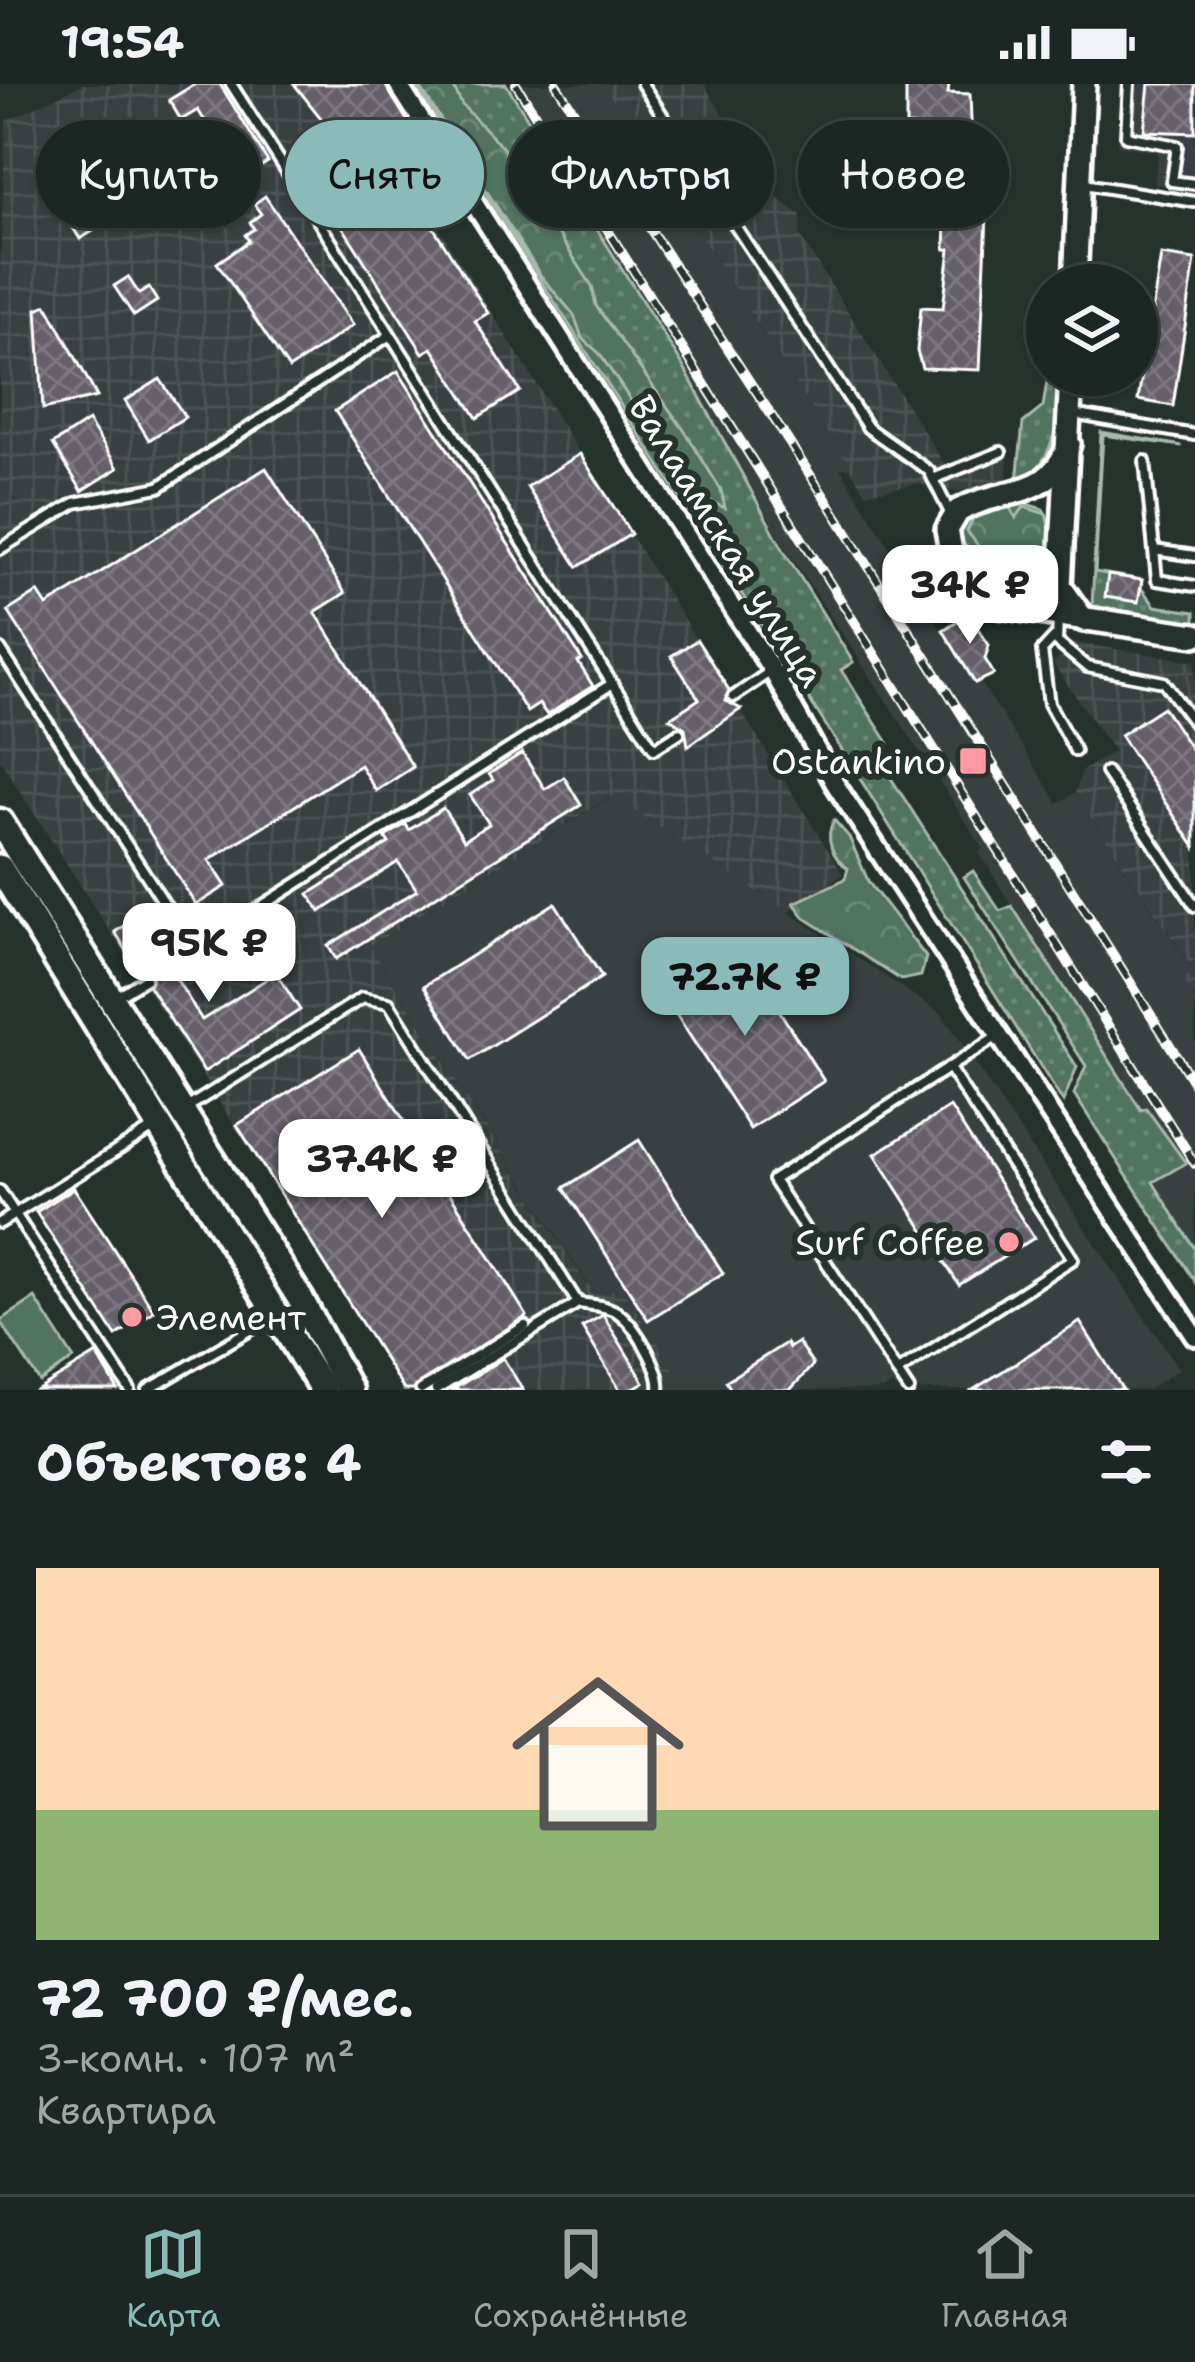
<!DOCTYPE html>
<html lang="ru">
<head>
<meta charset="utf-8">
<style>
  :root { --surface:#1c2622; --page:#252e2a; --text:#f1f3f6; --muted:#a0a5a5; --line:#3a4340; --accent:#8bbbb9 }
  body { margin:0; font-family:"Shantell Sans",sans-serif; background:var(--page); color:var(--text); height:100vh; display:flex; flex-direction:column; font-size:45px; white-space:nowrap }
  * { box-sizing:border-box; margin:0 }
  p { font-size:39px; color:var(--muted) }
  .icon { flex:none; width:66px; height:66px; fill:none; stroke:currentColor; stroke-width:2; stroke-linecap:round; stroke-linejoin:round }
  .map { position:relative; height:1306px; overflow:hidden }
  .drawer { display:flex; flex-direction:column; background:var(--surface); flex:1 }
  .drawer>* { flex:none }
  .banner { position:absolute; left:36px; top:36px; width:1125px; height:108px; display:flex; gap:24px }
  .controls { position:absolute; left:1026px; top:180px; display:grid; gap:24px }
  .controls a { display:grid; place-items:center; width:132px; height:132px; border-radius:50%; background:var(--surface); box-shadow:0 3px 9px #0004,0 0 0 3px var(--line); font-size:60px }
  .price { position:absolute; translate:-50% -102px; padding:0 27px; border-radius:24px; background:#fff; color:#222; font-size:39px; line-height:78px; filter:drop-shadow(0 3px 6px #0008) }
  .price::after { content:''; position:absolute; left:50%; top:72px; width:36px; height:27px; margin-left:-18px; background:inherit; clip-path:polygon(0 0,100% 0,50% 100%) }
  .price.selected { background:var(--accent); color:#111 }
  ul { padding:0; list-style:none }
  li { display:grid; align-content:center; gap:24px; height:636px; padding:0 36px }
  li span { display:grid; place-items:center; height:372px; border-radius:0px; color:#555 }
  li>.icon { margin-inline-start:auto }
  span .icon { width:216px; height:216px; fill:#fffc; stroke-width:1 }
  li b { font-size:51px }
  h2 { display:flex; justify-content:space-between; align-items:center; height:144px; padding:0 36px; font-size:51px }
  .pill { padding:0 42px; border-radius:54px; background:var(--surface); box-shadow:0 3px 9px #0004,0 0 0 3px var(--line); font-size:42px; line-height:108px }
  .pill.selected { background:var(--accent); color:#111 }
  .status { display:flex; justify-content:space-between; align-items:center; height:84px; padding:0 60px; background:var(--surface); direction:ltr }
  .status svg { height:33px; fill:currentColor }
  .menu { display:flex; justify-content:space-around; align-items:center; height:168px; border-top:3px solid var(--line); background:var(--surface); font-size:33px; color:var(--muted) }
  .menu a { display:grid; justify-items:center; gap:6px }
  .menu .selected { color:var(--accent) }
  .map>svg:first-child { display:block }
  .built { fill:#39403f }
  .industrial { fill:url(#industrial-grid) }
  .grass { fill:url(#grass-dots); stroke:#a8b9ae; stroke-width:3 }
  .forest { fill:url(#forest-crowns); stroke:#a8b9ae; stroke-width:3 }
  .garden { fill:#51735e; stroke:#a8b9ae; stroke-width:3 }
  .building { fill:url(#building-cross-hatch); stroke:#fff; stroke-width:3 }
  .lines { fill:none; stroke-linecap:round; stroke-linejoin:round }
  .service-casing { stroke:#fff; stroke-width:16 }
  .minor-casing { stroke:#fff; stroke-width:26 }
  .tertiary-casing { stroke:#fff; stroke-width:30 }
  .secondary-casing { stroke:#fff; stroke-width:33 }
  .service { stroke:#26332d; stroke-width:8 }
  .minor { stroke:#26332d; stroke-width:16 }
  .tertiary { stroke:#26332d; stroke-width:21 }
  .secondary { stroke:#26332d; stroke-width:24 }
  .rail-casing { stroke:#fff; stroke-width:10 }
  .rail { stroke:#26332d; stroke-width:6; stroke-dasharray:18; stroke-linecap:butt }
  .poi-dot { fill:#ff9aa2; stroke:#26332d; stroke-width:4.5 }
  .labels { text-anchor:middle; dominant-baseline:central; stroke-width:12; stroke-linejoin:round; paint-order:stroke }
  .street-label { font-size:36px; fill:#fff; stroke:#26332d }
  .poi-label { font-size:36px; fill:#fff; stroke:#26332d; text-anchor:end }
</style>
</head>
<body>
<div class="status"><b>19:54</b><svg viewBox="0 0 49 12"><path d="M0 12V9h3v3zM5 12V6h3v6zM10 12V3h3v9zM15 12V0h3v12zM26 1h20v11H26zM47 4h2v5h-2z"/></svg></div>
<div class="map">
<svg width="1195" height="1306" viewBox="0 0 1195 1306">
  <defs>
    <pattern id="industrial-grid" width="8" height="8" patternUnits="userSpaceOnUse" patternTransform="scale(3)"><rect width="8" height="8" fill="#39403f"/><path d="M0 4h8M4 0v8" fill="none" stroke="#4d5352"/></pattern>
    <pattern id="grass-dots" width="8" height="8" patternUnits="userSpaceOnUse" patternTransform="scale(3)"><rect width="8" height="8" fill="#51735e"/><path d="M2 2h.1M6 6h.1" fill="none" stroke="#6b8876" stroke-width="1.8" stroke-linecap="round"/></pattern>
    <pattern id="forest-crowns" width="20" height="18" patternUnits="userSpaceOnUse" patternTransform="scale(3)"><rect width="20" height="18" fill="#51735e"/><path d="M2 6a3 3 0 1 1 6 0M12 15a3 3 0 1 1 6 0" fill="none" stroke="#6b8876"/></pattern>
    <pattern id="building-cross-hatch" width="8" height="8" patternUnits="userSpaceOnUse" patternTransform="scale(3)"><rect width="8" height="8" fill="#655f69"/><path d="M0 0l8 8M0 8l8-8" fill="none" stroke="#7c7780"/></pattern>
  </defs>
  <rect width="100%" height="100%" fill="#26332d"/>
  <filter id="ink" filterUnits="userSpaceOnUse"><feTurbulence type="fractalNoise" baseFrequency=".00833" numOctaves="2"/><feDisplacementMap in="SourceGraphic" scale="24" xChannelSelector="R" yChannelSelector="G"/><feConvolveMatrix kernelMatrix="1 2 1 2 8 2 1 2 1" color-interpolation-filters="sRGB"/></filter>
  <g filter="url(#ink)">
    <g class="built">
      <polygon points="506,0 603,0 850,384 840,384 974,598 980,597 1058,719 1075,709 1194,888 1184,896 1195,913 1195,1165 1153,1098 1185,1078 1141,1027 1012,822 979,768 983,764 785,463 683,282"/>
      <polygon points="1120,0 1195,0 1195,107 1154,100 1158,68 1117,61"/>
      <polygon points="613,712 942,930 1179,1285 1148,1306 896,1306 892,1301 884,1306 670,1306 681,1297 626,1211 588,1200 370,862"/>
    </g>
    <g class="industrial">
      <polygon points="83,0 386,0 439,82 412,101 843,790 788,828 612,712 370,862 587,1200 626,1210 682,1298 670,1306 523,1306 496,1265 429,1306 404,1306 0,676 0,184 6,37"/>
      <polygon points="603,0 704,0 769,108 801,131 800,152 945,381 1003,357 1009,367 1006,399 965,408 918,400 866,409"/>
      <polygon points="1075,559 1195,577 1195,913 1183,896 1194,887 1075,709 1082,687 1114,667 1053,580"/>
    </g>
    <g class="grass">
      <polygon points="415,0 506,0 683,282 784,467 853,578 841,586 889,660 852,682"/>
      <path d="M1048 291H1059C1057 332 1060 378 1017 398L1023 339 1043 323Z"/>
      <polygon points="1101,348 1182,362 1103,351 1095,488 1142,496 1141,504 1155,522 1195,528 1195,539 1092,522"/>
      <path d="M1026 420 1043 425 1047 432 1044 490 1032 511 1014 514C991 505 959 471 960 444L974 431Z"/>
      <polygon points="880,677 1077,983 1063,1018 857,690"/>
      <polygon points="973,787 1000,827 1012,822 1141,1026 1146,1024 1186,1079 1153,1098 1195,1165 1195,1197 1074,1010 1086,982 964,793"/>
    </g>
    <g class="forest">
      <polygon points="418,0 452,0 462,21 502,63 592,202 596,222 686,349 721,406 725,424 693,410 599,269 582,254 574,231 541,192"/>
      <polygon points="999,419 1009,422 1016,434 1024,423 1046,430 1053,458 1045,493 1024,486 1010,466 988,475 967,447 976,429"/>
      <path d="M834 736 849 753 869 799 926 873 921 892 901 896 805 834 794 819 845 795 848 784C832 774 824 753 834 736Z"/>
    </g>
    <polygon class="garden" points="35,1214 74,1275 40,1298 0,1237"/>
    <g class="building">
      <polygon points="195,0 220,0 268,78 241,95 198,26 181,36 169,16"/>
      <polygon points="294,0 385,0 436,84 407,102 488,229 475,237 520,307 477,334 432,264 423,269 293,65 328,43"/>
      <polygon points="906,0 949,0 948,9 970,10 972,62 965,79 964,113 984,114 987,131 980,286 922,284 917,267 921,223 943,224 950,165 945,165 946,137 923,136 929,43 906,42"/>
      <polygon points="1149,0 1195,0 1195,49 1144,47"/>
      <polygon points="66,104 93,147 80,155 53,112"/>
      <polygon points="265,112 353,241 289,285 217,179 249,157 245,151 254,145 250,138 261,130 254,120"/>
      <polygon points="1161,171 1195,176 1173,322 1138,316"/>
      <polygon points="128,193 139,210 149,204 157,217 134,232 114,202"/>
      <polygon points="47,221 90,300 97,313 43,325 37,225"/>
      <polygon points="398,287 582,576 578,578 593,602 547,631 539,620 527,628 335,327"/>
      <polygon points="160,295 185,333 149,356 125,317"/>
      <polygon points="88,337 118,384 82,407 53,360"/>
      <polygon points="580,370 631,450 578,483 527,403"/>
      <polygon points="266,384 345,509 315,528 413,683 376,707 360,681 209,776 226,802 196,821 8,527 38,508 47,522"/>
      <polygon points="1108,491 1142,496 1138,518 1105,513"/>
      <polygon points="968,530 989,561 985,575 994,590 975,599 943,546"/>
      <polygon points="697,556 729,606 726,617 741,625 688,662 685,644 670,634 699,615 671,572"/>
      <polygon points="1163,623 1195,671 1195,763 1120,651"/>
      <polygon points="522,669 545,705 564,693 581,721 336,875 328,862 417,806 398,778 320,828 309,810 389,759 385,753 406,740 409,746 443,724 464,756 489,740 470,711 493,696 489,690"/>
      <polygon points="555,819 602,893 470,976 424,902"/>
      <polygon points="137,833 163,874 162,886 172,888 202,936 276,889 300,926 204,988 149,902 151,890 140,888 115,848"/>
      <polygon points="740,865 824,997 750,1045 665,913"/>
      <polygon points="359,965 527,1232 413,1306 404,1306 237,1041"/>
      <polygon points="950,1023 1034,1154 959,1201 875,1070"/>
      <polygon points="639,1056 723,1189 648,1236 564,1104"/>
      <polygon points="74,1104 154,1227 116,1252 36,1128"/>
      <polygon points="603,1231 644,1298 630,1306 620,1306 582,1243"/>
      <polygon points="1080,1238 1123,1306 973,1306"/>
      <polygon points="798,1258 813,1281 790,1306 731,1306 726,1297 786,1259 789,1264"/>
      <polygon points="97,1270 118,1306 38,1306"/>
      <polygon points="503,1274 523,1306 452,1306"/>
    </g>
    <g class="lines">
      <defs>
        <g id="service">
          <polyline points="231,0 654,665 679,649"/>
          <polyline points="642,0 868,344 929,387 952,433"/>
          <polyline points="1129,0 1126,52 1177,62 1172,97 1195,100"/>
          <polyline points="1084,100 1195,118"/>
          <polyline points="1072,330 1195,351"/>
          <polyline points="1145,377 1157,496 1195,502"/>
          <polyline points="933,395 1001,368"/>
          <polyline points="0,465 75,419 159,403 387,253"/>
          <polyline points="1154,466 1195,472"/>
          <polyline points="1058,534 1057,558 1087,583 1164,598 1195,640"/>
          <polyline points="1055,553 1042,567 1049,620 1075,667"/>
          <polyline points="0,565 194,865 610,601"/>
          <polyline points="733,613 771,587"/>
          <polyline points="1106,688 1195,822"/>
          <polyline points="168,881 194,865"/>
          <polyline points="116,913 145,895"/>
          <polyline points="949,984 1073,1175 897,1288 773,1096 998,952"/>
          <polyline points="185,1025 362,914 389,919 578,1219"/>
          <polyline points="0,1107 130,1306"/>
          <polyline points="0,1139 157,1042"/>
          <polyline points="897,1288 909,1306"/>
          <polyline points="148,1306 271,1234"/>
          <polyline points="421,1306 525,1242"/>
          <path d="M436 1306 578 1219C590 1221 606 1221 617 1228 635 1240 662 1286 659 1306"/>
        </g>
        <polyline id="minor" points="398,0 772,586 835,700 1195,1252"/>
        <g id="tertiary">
          <polyline points="1075,201 1084,0"/>
          <polyline points="1071,291 1060,502 1084,536"/>
          <path d="M1069 360C1049 418 1002 402 958 427L947 446 951 467 998 522 1195 551"/>
        </g>
        <g id="secondary">
          <polyline points="0,738 301,1216 349,1306"/>
          <polyline points="0,784 323,1306"/>
        </g>
      </defs>
      <use href="#service" class="service-casing"/>
      <use href="#minor" class="minor-casing"/>
      <use href="#tertiary" class="tertiary-casing"/>
      <use href="#secondary" class="secondary-casing"/>
      <use href="#service" class="service"/>
      <use href="#minor" class="minor"/>
      <use href="#tertiary" class="tertiary"/>
      <use href="#secondary" class="secondary"/>
      <defs>
        <g id="rail">
          <polyline points="516,0 1195,1080"/>
          <polyline points="556,0 833,426 1195,1001"/>
        </g>
      </defs>
      <use href="#rail" class="rail-casing"/>
      <use href="#rail" class="rail"/>
    </g>
  </g>
  <g class="poi-dot">
    <rect x="958" y="662" width="30" height="30" rx="6"/>
    <circle cx="1009" cy="1158" r="12"/>
    <circle cx="132" cy="1233" r="12"/>
  </g>
  <g class="labels">
    <g class="street-label">
      <text transform="translate(727 457) rotate(58)">Валаамская улица</text>
    </g>
    <g class="poi-label">
      <text x="946" y="677">Ostankino</text>
      <text x="985" y="1158">Surf Coffee</text>
      <text x="156" y="1233" text-anchor="start">Элемент</text>
    </g>
  </g>
</svg>
<div class="controls">
<a><svg class="icon" aria-label="layers" viewBox="0 0 24 24"><path d="M12 4l9 5-9 5-9-5zM3 14l9 5 9-5"/></svg></a>
</div>
<b class="price" style="left:970px;top:563px">34K ₽</b>
<b class="price" style="left:209px;top:921px">95K ₽</b>
<b class="price selected" style="left:745px;top:955px">72.7K ₽</b>
<b class="price" style="left:382px;top:1137px">37.4K ₽</b>
<div class="banner">
<a class="pill">Купить</a>
<a class="pill selected">Снять</a>
<a class="pill">Фильтры</a>
<a class="pill">Новое</a>
</div>
</div>
<section class="drawer">
<h2>Объектов: 4<svg class="icon" aria-label="filters" viewBox="0 0 24 24"><path d="M4 7h16M4 17h16"/><circle cx="9" cy="7" r="2"/><circle cx="15" cy="17" r="2"/></svg></h2>
<ul>
<li><span style="background:linear-gradient(#ffd9b3 65%,#8fb573 0)"><svg class="icon" aria-label="home" viewBox="0 0 24 24"><path d="M3 11l9-7 9 7M6 9v11h12V9"/></svg></span><div><b>72 700 ₽/мес.</b><p>3-комн. · 107 m²</p><p>Квартира</p></div></li>
</ul>
</section>
<nav class="menu">
<a class="selected"><svg class="icon" aria-label="map" viewBox="0 0 24 24"><path d="M3 6l6-2 6 2 6-2v14l-6 2-6-2-6 2zM9 4v14M15 6v14"/></svg>Карта</a>
<a><svg class="icon" aria-label="saved" viewBox="0 0 24 24"><path d="M7 4h10v16l-5-4-5 4z"/></svg>Сохранённые</a>
<a><svg class="icon" aria-label="home" viewBox="0 0 24 24"><path d="M3 11l9-7 9 7M6 9v11h12V9"/></svg>Главная</a>
</nav>
</body>
</html>
